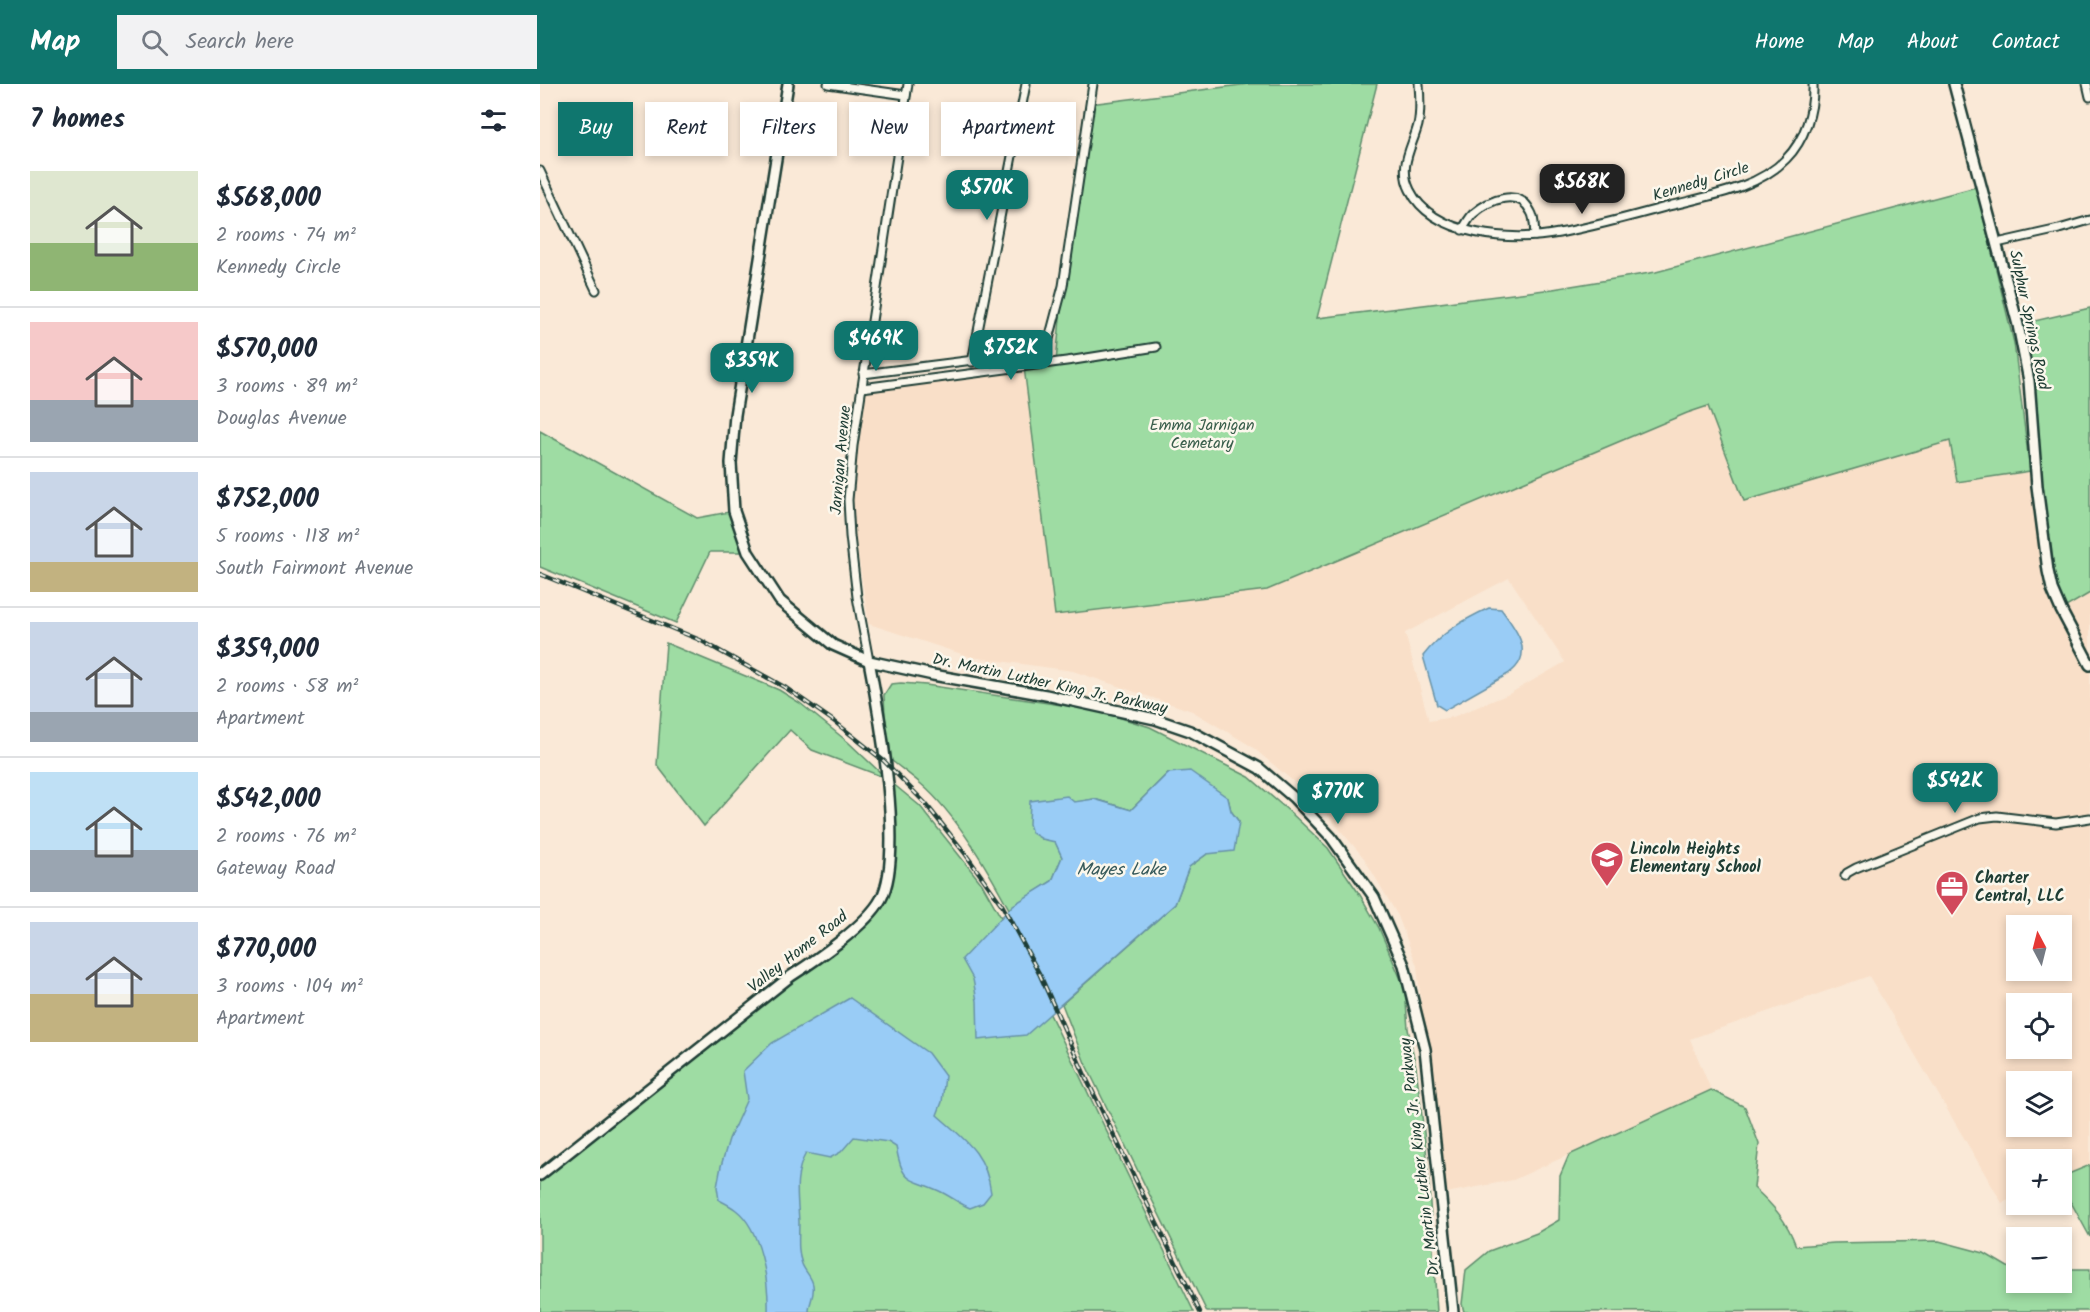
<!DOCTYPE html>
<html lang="en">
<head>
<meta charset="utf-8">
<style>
  :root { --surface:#fff; --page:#f2f2f3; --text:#1f2937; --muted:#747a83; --line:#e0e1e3; --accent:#0f766e }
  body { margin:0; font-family:Kalam,sans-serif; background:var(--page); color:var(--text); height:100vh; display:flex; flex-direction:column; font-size:22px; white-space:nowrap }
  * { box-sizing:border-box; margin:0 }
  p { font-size:20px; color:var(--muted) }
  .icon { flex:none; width:33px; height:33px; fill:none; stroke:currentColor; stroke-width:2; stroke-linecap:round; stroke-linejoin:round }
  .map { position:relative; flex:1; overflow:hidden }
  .sheet { display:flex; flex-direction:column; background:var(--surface); width:540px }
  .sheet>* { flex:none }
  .banner { position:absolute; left:18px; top:18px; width:570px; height:54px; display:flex; gap:12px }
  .needle { width:39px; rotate:353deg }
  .tools { position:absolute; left:1466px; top:831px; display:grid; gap:12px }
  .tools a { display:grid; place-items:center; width:66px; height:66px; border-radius:0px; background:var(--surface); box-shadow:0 3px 9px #0003; font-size:30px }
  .price { position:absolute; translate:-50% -51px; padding:0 14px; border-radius:12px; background:var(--accent); color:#fff; font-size:20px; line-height:39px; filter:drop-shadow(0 2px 3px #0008) }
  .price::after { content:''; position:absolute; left:50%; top:36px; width:18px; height:14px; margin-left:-9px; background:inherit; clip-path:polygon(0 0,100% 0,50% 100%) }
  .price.on { background:#222; color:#fff }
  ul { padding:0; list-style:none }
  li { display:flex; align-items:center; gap:18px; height:150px; padding:0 30px }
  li+li { border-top:2px solid var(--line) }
  li span { display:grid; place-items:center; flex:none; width:168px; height:120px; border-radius:0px; color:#555 }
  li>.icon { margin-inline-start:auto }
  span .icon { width:72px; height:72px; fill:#fffc; stroke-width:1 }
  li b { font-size:26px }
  h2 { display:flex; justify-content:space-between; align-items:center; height:72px; padding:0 30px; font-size:26px }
  .pill { padding:0 21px; border-radius:0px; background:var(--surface); box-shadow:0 3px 9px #0003; font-size:21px; line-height:54px }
  .pill.on { background:var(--accent); color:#fff }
  header { display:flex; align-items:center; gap:36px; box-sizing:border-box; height:84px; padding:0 30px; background:var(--accent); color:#fff }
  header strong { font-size:28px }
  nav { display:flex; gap:33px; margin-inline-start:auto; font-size:21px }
  .search { width:420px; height:54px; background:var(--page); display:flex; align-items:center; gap:15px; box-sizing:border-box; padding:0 21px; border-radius:0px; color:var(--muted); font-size:22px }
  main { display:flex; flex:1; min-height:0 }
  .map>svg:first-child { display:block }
  .built { fill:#f9dfc8; fill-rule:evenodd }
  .green { fill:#9edca3; stroke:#5e8c6c; stroke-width:1.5 }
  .water { fill:#99ccf6; stroke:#6893a8; stroke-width:1.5 }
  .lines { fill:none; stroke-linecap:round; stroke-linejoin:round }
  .street-casing { stroke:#1f3d34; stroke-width:11 }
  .secondary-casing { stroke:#1f3d34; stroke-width:14 }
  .street { stroke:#fbf7ec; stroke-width:7 }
  .secondary { stroke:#fbf7ec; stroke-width:9 }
  .rail-casing { stroke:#1f3d34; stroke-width:4.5 }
  .rail { stroke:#fbf7ec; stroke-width:2; stroke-dasharray:7; stroke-linecap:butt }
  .labels { text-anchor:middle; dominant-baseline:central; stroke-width:5; stroke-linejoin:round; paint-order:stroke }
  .street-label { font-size:16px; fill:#1f3d34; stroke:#fbf7ec }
  .park-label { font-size:16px; fill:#385d4a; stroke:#fbf7ec }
  .poi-label { font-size:16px; font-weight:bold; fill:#1f3d34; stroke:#fbf7ec; text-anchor:start }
  .water-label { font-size:18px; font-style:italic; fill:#375a5b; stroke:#fbf7ec }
</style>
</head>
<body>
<header>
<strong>Map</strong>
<div class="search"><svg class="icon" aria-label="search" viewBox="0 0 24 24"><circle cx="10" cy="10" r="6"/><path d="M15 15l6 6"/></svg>Search here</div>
<nav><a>Home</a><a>Map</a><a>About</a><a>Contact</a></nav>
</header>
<main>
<section class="sheet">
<h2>7 homes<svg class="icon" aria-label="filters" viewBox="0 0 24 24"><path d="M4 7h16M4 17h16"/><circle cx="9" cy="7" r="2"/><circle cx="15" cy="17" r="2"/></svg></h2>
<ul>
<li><span style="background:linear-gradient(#dfe7d0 60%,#8fb573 0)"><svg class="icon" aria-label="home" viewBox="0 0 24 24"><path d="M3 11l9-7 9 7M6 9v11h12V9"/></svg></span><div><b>$568,000</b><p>2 rooms · 74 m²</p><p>Kennedy Circle</p></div></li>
<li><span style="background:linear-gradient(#f6c9c9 65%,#9aa5b1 0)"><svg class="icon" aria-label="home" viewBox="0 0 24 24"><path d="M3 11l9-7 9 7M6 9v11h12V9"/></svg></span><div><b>$570,000</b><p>3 rooms · 89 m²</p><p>Douglas Avenue</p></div></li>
<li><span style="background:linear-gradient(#c9d6e8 75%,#c2b280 0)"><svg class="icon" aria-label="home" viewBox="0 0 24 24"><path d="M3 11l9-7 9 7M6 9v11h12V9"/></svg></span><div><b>$752,000</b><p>5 rooms · 118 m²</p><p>South Fairmont Avenue</p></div></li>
<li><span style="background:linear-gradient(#c9d6e8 75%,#9aa5b1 0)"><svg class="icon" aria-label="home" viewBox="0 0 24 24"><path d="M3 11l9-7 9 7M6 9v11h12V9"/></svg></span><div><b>$359,000</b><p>2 rooms · 58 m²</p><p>Apartment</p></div></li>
<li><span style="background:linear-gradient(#bfe0f5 65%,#9aa5b1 0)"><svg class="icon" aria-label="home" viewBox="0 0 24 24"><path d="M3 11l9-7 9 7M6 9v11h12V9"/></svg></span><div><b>$542,000</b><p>2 rooms · 76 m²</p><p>Gateway Road</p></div></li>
<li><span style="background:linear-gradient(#c9d6e8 60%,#c2b280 0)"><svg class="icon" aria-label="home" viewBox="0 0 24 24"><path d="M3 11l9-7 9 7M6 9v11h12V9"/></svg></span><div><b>$770,000</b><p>3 rooms · 104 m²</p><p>Apartment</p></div></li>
</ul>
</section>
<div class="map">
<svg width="1550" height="1228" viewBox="0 0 1550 1228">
  <rect width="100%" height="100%" fill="#fae9d7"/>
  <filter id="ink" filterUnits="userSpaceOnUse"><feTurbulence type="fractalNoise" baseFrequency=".0167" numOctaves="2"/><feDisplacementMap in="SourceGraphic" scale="12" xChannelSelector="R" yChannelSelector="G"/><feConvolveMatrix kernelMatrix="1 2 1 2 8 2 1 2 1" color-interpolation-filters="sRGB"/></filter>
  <g filter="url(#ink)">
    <path class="built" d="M484 283 515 531 1168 322 1204 417 1411 357 1417 398 1497 386 1521 526 1550 509V1081L1521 1093V1076H1476V1113L1462 1119 1329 892 1150 955 1171 1006 973 1096 901 1110 877 882 858 832 824 774 772 713 711 662 652 627 533 587 431 573 329 540 313 439 312 408 322 304ZM969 494 1025 578 969 610 913 633 889 637 865 549ZM1476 842H1521V886H1476ZM1476 920H1521V964H1476ZM1476 998H1521V1042H1476Z"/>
    <g class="green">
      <polygon points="709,0 837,0 777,234 1013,205 1116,188 1436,103 1474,259 1490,387 1417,398 1410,357 1204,417 1168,322 1147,329 727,506 515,531 484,283 516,278 523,202 550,20"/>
      <polygon points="1550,224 1550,509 1521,526 1512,505 1478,241"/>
      <polygon points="0,347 157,434 194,427 208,468 170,468 136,539 0,483"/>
      <polygon points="126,559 239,606 260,619 308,658 346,694 380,722 442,800 476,860 654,1228 0,1228 0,1091 335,824 349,789 346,694 272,666 250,646 164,742 117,681"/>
      <path d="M361 599 386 601 555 626 610 643 709 693 750 728 788 764 820 811 839 844 865 905 868 945 876 983 887 1073 897 1228H667L545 979 522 920 635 820 649 783 667 770 699 738 691 727 688 714 628 689 591 726 554 715 534 719 502 755 515 757 522 773 512 797 469 825C447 784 416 730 381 700 372 692 362 685 352 677L345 633 344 611 351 600Z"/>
      <path d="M1171 1006 1205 1023 1219 1060 1214 1104C1234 1122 1247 1137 1256 1162L1294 1159 1399 1157 1444 1169 1471 1185H1476V1198H1521V1185H1550V1227L924 1228 922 1220 926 1186 949 1167 997 1149 1019 1136 1020 1092 1029 1071Z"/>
      <polygon points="1550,1081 1550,1153 1521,1100 1521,1093"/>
    </g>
    <g class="water">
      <path d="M949 524 961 525C977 546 996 571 968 590L905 626 897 621 883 572C901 549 923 536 949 524Z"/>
      <polygon points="650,687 688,714 691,727 699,738 694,767 667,770 649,783 635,820 486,951 438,956 437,917 433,895 422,875 473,821 512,797 522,773 515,758 502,755 492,749 489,740 490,717 527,712 534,718 554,715 591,726 628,689"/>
      <path d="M310 914 388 969 405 992 402 1018 397 1031C425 1056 446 1069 451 1109L443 1119 430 1124C418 1119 409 1111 397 1106 368 1093 363 1100 356 1063L348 1058 314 1053 301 1068 290 1074 266 1069C253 1092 258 1114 259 1138 259 1152 257 1167 262 1180 265 1188 272 1193 273 1201 275 1212 269 1218 269 1228H228C229 1198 221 1145 196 1126 191 1122 185 1119 179 1116L177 1103 181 1082 189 1055 207 1015 203 987 232 959Z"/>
    </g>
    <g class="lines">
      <defs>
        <g id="street">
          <polyline points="288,0 366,11"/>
          <path d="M879 0C880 13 881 28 878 41 872 64 858 82 870 106 893 153 974 158 1019 149 1056 142 1093 132 1129 122 1168 112 1217 105 1246 75 1265 56 1274 26 1273 0"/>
          <polyline points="1547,0 1550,13"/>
          <polyline points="0,87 56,206"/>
          <path d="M922 146C926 140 929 134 933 130 949 116 979 103 991 128 995 134 994 144 995 152"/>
          <polyline points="1457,159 1519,145 1550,136"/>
          <polyline points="432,278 486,0"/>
          <polyline points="323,290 489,269 508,259 523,202 553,0"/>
          <polyline points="322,304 534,276 616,263"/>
          <polyline points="329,577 317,513 310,452 308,416 313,362 368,0"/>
          <polyline points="1305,792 1307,789 1316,784 1440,734 1457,732 1516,739 1550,734"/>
        </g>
        <g id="secondary">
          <polyline points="248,0 195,331 191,379 194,427 208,468 240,517 293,561 329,577 393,591 506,611 615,635 650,647 719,684 753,713 791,753 834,813 864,881 885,965 913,1228"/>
          <polyline points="1414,0 1478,241 1489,297 1497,402 1508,487 1512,505 1521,526 1550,581"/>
          <path d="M0 1091 251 892C276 876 327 841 341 815 365 771 339 628 329 577"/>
        </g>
      </defs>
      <use href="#street" class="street-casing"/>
      <use href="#secondary" class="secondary-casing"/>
      <use href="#street" class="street"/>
      <use href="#secondary" class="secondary"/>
      <defs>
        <polyline id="rail" points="0,490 160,556 246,604 295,638 344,677 385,719 424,768 462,821 500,891 547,996 660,1228"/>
      </defs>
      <use href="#rail" class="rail-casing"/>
      <use href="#rail" class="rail"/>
    </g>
  </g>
  <defs>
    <symbol id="school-pin" viewBox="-11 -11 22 30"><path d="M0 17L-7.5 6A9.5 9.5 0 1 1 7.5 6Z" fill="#d1495b" stroke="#fbf7ec"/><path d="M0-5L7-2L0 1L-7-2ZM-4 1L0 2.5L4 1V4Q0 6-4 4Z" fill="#fff"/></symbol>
    <symbol id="office-pin" viewBox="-11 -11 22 30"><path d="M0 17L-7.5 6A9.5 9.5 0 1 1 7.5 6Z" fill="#d1495b" stroke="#fbf7ec"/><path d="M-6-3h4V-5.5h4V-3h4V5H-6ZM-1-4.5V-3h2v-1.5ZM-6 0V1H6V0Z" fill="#fff"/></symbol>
  </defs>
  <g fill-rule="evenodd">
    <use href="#school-pin" x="1048" y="755" width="38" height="52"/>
    <use href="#office-pin" x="1393" y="784" width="38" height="52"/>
  </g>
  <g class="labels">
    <g class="street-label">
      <text transform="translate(1161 98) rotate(-17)">Kennedy Circle</text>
      <text transform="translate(1489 236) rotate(78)">Sulphur Springs Road</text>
      <text transform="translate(301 376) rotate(-85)">Jarnigan Avenue</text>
      <text transform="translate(510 600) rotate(12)">Dr. Martin Luther King Jr. Parkway</text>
      <text transform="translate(258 868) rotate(-38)">Valley Home Road</text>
      <text transform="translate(880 1073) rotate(-97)">Dr. Martin Luther King Jr. Parkway</text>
    </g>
    <g class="park-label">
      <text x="662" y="341">Emma Jarnigan<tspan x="662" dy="18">Cemetary</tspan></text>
    </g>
    <g class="poi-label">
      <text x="1090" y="765">Lincoln Heights<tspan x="1090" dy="18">Elementary School</tspan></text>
      <text x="1435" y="794">Charter<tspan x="1435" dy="18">Central, LLC</tspan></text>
    </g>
    <g class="water-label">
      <text x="581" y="786">Mayes Lake</text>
    </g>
  </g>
</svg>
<div class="tools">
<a><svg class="needle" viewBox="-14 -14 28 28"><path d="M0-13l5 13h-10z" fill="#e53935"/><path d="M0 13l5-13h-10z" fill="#747a83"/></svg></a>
<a><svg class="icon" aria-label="locate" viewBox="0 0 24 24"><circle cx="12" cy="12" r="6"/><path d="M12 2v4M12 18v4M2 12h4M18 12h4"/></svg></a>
<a><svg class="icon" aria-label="layers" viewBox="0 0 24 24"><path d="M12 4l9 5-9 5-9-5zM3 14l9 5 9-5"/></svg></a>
<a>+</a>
<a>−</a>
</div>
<b class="price on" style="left:1042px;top:131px">$568K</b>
<b class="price" style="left:447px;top:137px">$570K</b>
<b class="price" style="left:336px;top:288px">$469K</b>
<b class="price" style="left:471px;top:297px">$752K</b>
<b class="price" style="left:212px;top:310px">$359K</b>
<b class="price" style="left:1415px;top:730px">$542K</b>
<b class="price" style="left:798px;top:741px">$770K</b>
<div class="banner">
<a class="pill on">Buy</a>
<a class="pill">Rent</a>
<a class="pill">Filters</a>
<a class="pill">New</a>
<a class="pill">Apartment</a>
</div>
</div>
</main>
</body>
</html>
